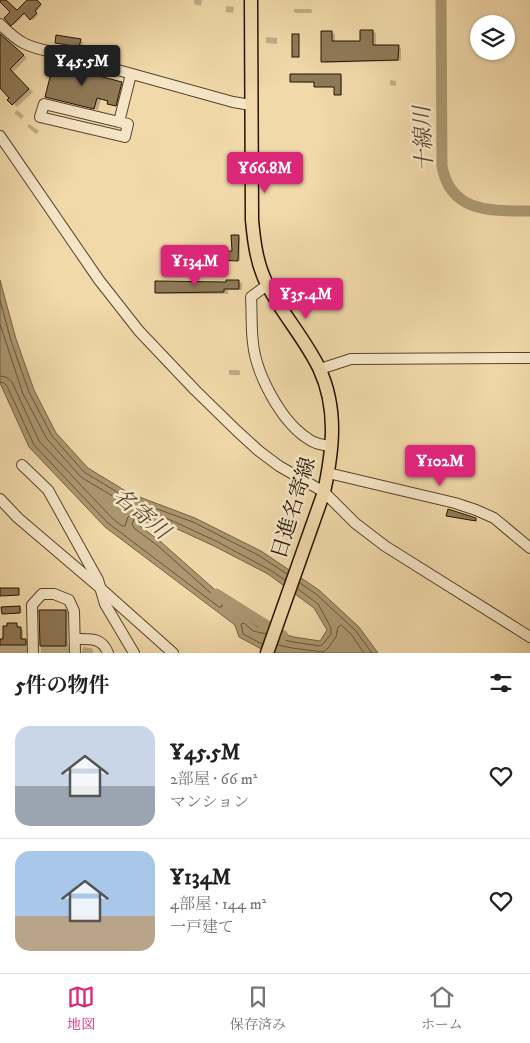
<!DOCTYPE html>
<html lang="ja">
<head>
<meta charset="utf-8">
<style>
  :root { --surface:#fff; --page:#f6f6f6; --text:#202124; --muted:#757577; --line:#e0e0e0; --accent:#db2777 }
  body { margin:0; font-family:"IM FELL DW Pica","Noto Serif JP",serif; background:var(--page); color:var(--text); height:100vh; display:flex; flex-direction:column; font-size:19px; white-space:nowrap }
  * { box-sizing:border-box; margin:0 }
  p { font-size:16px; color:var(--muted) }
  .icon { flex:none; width:28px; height:28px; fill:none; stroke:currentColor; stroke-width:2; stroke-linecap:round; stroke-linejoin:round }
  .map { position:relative; height:653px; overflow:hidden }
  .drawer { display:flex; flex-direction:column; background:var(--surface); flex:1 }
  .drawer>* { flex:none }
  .fabs { position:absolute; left:470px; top:15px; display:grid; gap:10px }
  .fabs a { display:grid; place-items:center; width:45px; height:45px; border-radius:50%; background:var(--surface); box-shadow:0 1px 4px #0004; font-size:25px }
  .price { position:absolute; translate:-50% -42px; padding:0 11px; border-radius:5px; background:var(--accent); color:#fff; font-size:16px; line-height:32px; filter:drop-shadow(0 1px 2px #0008) }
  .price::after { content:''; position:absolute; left:50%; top:30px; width:15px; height:11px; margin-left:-8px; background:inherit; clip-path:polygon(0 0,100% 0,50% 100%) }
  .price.on { background:#222; color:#fff }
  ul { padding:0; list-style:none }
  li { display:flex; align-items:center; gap:15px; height:125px; padding:0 15px }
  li+li { border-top:1px solid var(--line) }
  li span { display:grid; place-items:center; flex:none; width:140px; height:100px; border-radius:15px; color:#555 }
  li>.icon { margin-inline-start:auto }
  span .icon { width:60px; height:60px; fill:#fffc; stroke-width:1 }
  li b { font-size:21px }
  h2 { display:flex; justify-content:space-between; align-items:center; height:60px; padding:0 15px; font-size:21px }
  .dock { display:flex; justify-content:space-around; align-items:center; height:70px; border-top:1px solid var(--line); background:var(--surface); font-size:14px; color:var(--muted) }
  .dock a { display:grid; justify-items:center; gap:2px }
  .dock .on { color:var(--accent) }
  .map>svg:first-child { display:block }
  .water { fill:#ab9670; stroke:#756243; fill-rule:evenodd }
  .shadow { fill:#0003 }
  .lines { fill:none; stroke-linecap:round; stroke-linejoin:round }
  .shore { stroke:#685538; stroke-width:1 }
  .river { stroke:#ab9670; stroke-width:11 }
  .building { fill:#8f7a58; stroke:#241400 }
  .minor-casing { stroke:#57452a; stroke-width:12 }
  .major-casing { stroke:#241400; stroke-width:15 }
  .minor { stroke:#f6e6c8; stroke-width:10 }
  .major { stroke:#f1d9aa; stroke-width:12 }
  .labels { text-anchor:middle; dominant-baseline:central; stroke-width:5; stroke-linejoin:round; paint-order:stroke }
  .street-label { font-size:21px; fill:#241400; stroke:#f6e6c8 }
  .water-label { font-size:22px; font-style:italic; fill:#5a482d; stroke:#f6e6c8 }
</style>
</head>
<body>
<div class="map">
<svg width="530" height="653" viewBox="0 0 530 653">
  <rect width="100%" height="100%" fill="#f1d9aa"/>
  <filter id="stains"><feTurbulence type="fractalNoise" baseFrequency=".004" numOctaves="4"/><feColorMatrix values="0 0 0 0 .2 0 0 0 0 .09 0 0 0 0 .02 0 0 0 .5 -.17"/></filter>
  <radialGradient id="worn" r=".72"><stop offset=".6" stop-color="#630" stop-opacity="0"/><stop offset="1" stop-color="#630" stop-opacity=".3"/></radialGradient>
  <path class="water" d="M0 280 16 339 34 390 56 433 88 468 129 493 195 518 261 551 319 590 359 627 378 653H269L239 637 235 625 105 527 29 447 0 383ZM162 522 214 546 268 574 314 608 327 630 320 641 294 637 256 626 161 542 136 523Z"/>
  <g class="shadow">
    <polygon points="2,0 6,0 17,12 29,0 36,0 42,5 36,12 38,15 33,20 26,13 14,25 12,24 11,12"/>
    <polygon points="194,0 202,0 201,6 194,4"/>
    <polygon points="226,6 234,7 233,13 226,12"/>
    <polygon points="294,9 310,9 312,10 312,13 296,13 294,12"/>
    <polygon points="332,32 335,34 335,42 361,42 373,32 376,33 376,47 398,47 401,48 401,61 325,63 322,61"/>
    <polygon points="0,33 27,58 13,72 33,92 17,107 9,100 11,98 0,85"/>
    <polygon points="266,37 277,38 277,44 266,43"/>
    <polygon points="80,40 83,42 82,48 56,42"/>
    <polygon points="72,71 91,71 95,73 95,76 126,85 120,107 101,99 98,110 50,99 46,97"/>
    <polygon points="340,76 342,77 342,95 335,94 335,87 315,83 291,82"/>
    <polygon points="390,80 396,81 396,86 390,85"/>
    <polygon points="17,110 24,116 21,119 14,113"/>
    <polygon points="29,124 39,131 36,134 27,126"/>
    <polygon points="239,237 240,238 240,261 219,259 233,252"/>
    <polygon points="198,256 207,256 209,257 209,262 199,262 198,261"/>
    <polygon points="238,281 242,283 242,290 228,290 228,294 160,294 156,292"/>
    <polygon points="229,370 238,370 240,371 240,375 231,375 229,374"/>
    <polygon points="20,607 21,608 22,613 3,613"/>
    <polygon points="40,611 65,611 68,612 68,642 70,653 41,653"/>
    <polygon points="16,624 19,626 19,629 23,630 23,640 28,641 29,653 0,653 0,640 4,640"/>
    <polygon points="83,647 91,648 93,649 93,653 82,653"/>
  </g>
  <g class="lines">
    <g class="shore">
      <polyline points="0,300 11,341 29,392 52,436 84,472 127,498 193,522 258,555 287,574"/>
      <polyline points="0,324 23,394 47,439 81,477 124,503 136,508 136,511 128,517 125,526 122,526 112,518 39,441 12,382 6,377 0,376"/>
      <polyline points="0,382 4,383 7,386 34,445 108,523 219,607 222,607 222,603 158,546 134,528 132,524 134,519 138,518 164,517 216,541 270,570 285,580"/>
      <polyline points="300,583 316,594 355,630 372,653"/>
      <polyline points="280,639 293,642 320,646 323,644 331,634 331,628 318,604 298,589"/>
      <polyline points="262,644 243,634 241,624 244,623 253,631 266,634"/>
      <polyline points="278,645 292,648 323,652 328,648 336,637 338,627 341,625 351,634 364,653"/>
    </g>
    <g class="river">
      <path d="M441 0 442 166C450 213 492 211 530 211"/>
      <polyline points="216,594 283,636"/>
    </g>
  </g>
  <g class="building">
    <polygon points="0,0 6,0 17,10 27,0 37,0 41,4 35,11 37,13 30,20 24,13 11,26 4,18 10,12 0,2"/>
    <polygon points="360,30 373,30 373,45 399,45 398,60 321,62 321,31 332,31 332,41 360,41"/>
    <polygon points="0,34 24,55 10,69 29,89 12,105 7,100 9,98 0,88"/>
    <rect x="292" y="34" width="7" height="23"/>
    <polygon points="56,35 81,39 79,47 55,43"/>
    <polygon points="72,64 92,70 91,74 122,82 116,106 107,104 108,101 97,98 94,109 45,97 53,65 71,69"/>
    <polygon points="290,74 341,74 341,95 334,95 334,87 314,87 314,82 290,82"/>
    <polygon points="231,235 239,235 238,261 218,260 217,252 232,251"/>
    <polygon points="226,280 239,280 239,289 224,289 224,292 155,293 155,281 226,282"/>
    <polygon points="448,509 476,518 476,521 446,516"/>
    <polygon points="0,588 19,588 19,595 0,596"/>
    <polygon points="20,606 20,613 2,614 1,607"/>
    <polygon points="39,610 66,610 66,646 40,646"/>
    <polygon points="7,623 17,623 17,627 21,627 21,639 26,639 26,645 0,645 0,639 3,639 3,626 7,626"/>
  </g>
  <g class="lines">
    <defs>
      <g id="minor">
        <path d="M0 24C19 43 27 47 53 52L233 102 251 105"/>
        <polyline points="119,122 128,124 125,137 40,117 44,104 119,122 131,74"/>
        <polyline points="0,136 99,280 139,331 195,390 237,431 259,451 279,466 324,492 355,523 385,546 530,637"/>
        <path d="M267 285 251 297C252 312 251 328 253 343 256 374 281 421 307 438 314 444 323 445 332 446"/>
        <polyline points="320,369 351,359 530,358"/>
        <polyline points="22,465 48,490 98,580 105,604 134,653"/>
        <polyline points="328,473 455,503 476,510 494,518 530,548"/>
        <polyline points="0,499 18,518 99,587 173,653"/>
        <path d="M75 639C90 639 102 637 108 653"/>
        <polyline points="33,653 32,605 42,594 54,594 69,600 74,611 75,653"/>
      </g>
      <path id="major" d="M251 0 252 220C254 242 257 266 268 286 283 315 305 339 319 368 338 408 333 450 324 492L267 653"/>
    </defs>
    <use href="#minor" class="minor-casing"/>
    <use href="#major" class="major-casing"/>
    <use href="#minor" class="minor"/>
    <use href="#major" class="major"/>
  </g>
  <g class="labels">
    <g class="street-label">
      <text transform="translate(294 508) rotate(-73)">日進名寄線</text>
    </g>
    <g class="water-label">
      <text transform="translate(424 139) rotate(-93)">十線川</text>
      <text transform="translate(141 514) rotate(40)">名寄川</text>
    </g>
  </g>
  <rect width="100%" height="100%" filter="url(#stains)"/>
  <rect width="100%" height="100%" fill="url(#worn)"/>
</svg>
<div class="fabs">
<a><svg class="icon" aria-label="layers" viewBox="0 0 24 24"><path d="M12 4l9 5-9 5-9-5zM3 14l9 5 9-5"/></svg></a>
</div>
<b class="price on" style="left:82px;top:87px">¥45.5M</b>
<b class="price" style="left:265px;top:194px">¥66.8M</b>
<b class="price" style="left:195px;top:287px">¥134M</b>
<b class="price" style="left:306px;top:320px">¥35.4M</b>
<b class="price" style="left:440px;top:487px">¥102M</b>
</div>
<section class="drawer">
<h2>5件の物件<svg class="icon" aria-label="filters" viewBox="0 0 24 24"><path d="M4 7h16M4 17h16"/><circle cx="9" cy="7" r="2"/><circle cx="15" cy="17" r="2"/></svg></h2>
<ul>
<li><span style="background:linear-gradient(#c9d6e8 60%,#9aa5b1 0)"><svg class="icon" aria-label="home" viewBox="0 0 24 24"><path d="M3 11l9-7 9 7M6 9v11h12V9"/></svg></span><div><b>¥45.5M</b><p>2部屋 · 66 m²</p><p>マンション</p></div><svg class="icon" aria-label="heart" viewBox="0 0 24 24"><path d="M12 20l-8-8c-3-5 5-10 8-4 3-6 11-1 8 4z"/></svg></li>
<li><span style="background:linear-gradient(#a9c7e8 65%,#b9a48a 0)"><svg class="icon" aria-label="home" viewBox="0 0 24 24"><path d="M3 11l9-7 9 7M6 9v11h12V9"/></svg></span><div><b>¥134M</b><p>4部屋 · 144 m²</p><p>一戸建て</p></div><svg class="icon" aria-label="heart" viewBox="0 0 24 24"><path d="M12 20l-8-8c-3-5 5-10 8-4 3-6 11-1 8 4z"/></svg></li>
</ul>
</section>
<nav class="dock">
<a class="on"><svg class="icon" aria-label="map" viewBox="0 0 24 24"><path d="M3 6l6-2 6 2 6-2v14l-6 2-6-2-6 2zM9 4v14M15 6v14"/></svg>地図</a>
<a><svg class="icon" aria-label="saved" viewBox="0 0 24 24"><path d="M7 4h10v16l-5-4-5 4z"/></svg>保存済み</a>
<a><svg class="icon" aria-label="home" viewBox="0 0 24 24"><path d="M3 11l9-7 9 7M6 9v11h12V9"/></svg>ホーム</a>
</nav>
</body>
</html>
